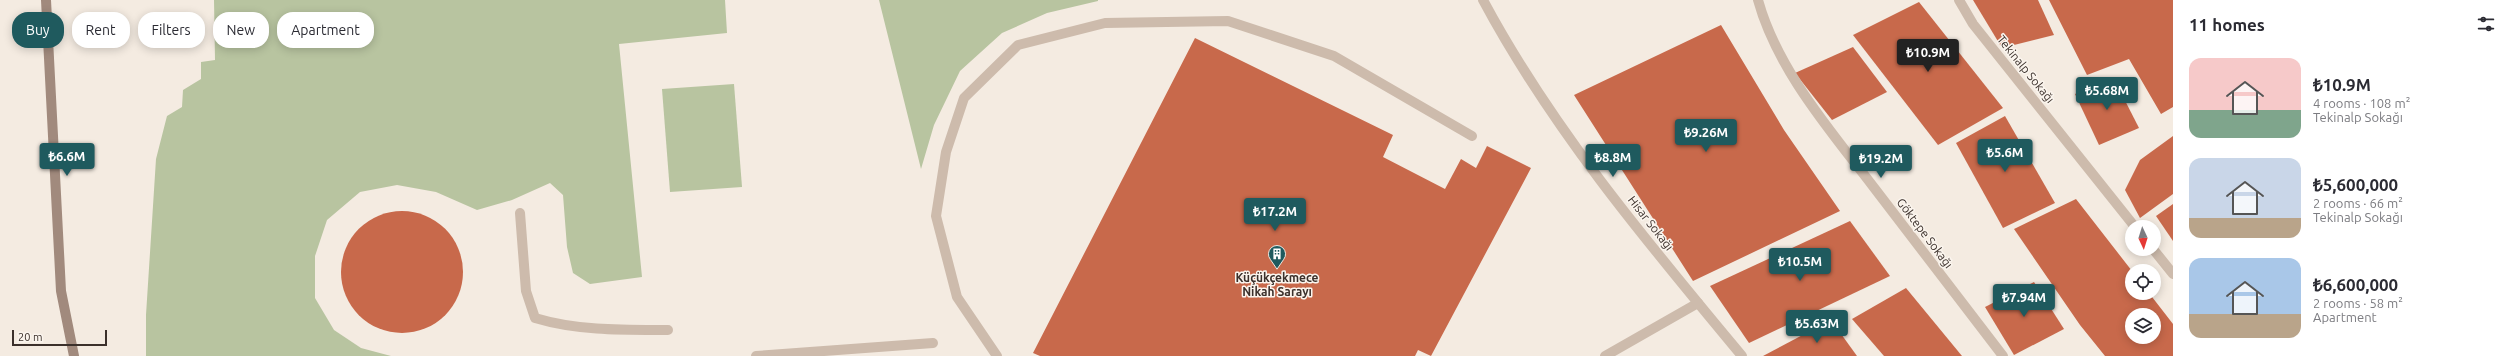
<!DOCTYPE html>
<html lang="en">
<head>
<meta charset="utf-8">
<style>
  :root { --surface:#fff; --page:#f2f2f3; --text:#2b2b33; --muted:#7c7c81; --accent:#1f5a5e }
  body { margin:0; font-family:Ubuntu,sans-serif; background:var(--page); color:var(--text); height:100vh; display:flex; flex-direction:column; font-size:15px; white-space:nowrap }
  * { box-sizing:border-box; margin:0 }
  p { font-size:13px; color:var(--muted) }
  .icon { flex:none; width:22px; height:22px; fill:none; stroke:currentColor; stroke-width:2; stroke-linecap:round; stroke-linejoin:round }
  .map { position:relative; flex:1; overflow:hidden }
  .side { display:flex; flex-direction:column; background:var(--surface); width:340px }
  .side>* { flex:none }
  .guide { position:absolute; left:12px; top:12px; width:380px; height:36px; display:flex; gap:8px }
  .needle { width:26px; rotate:176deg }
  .controls { position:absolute; left:2125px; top:220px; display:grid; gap:8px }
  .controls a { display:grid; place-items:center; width:36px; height:36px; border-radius:50%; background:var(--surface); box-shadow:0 2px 10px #0003; font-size:20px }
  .scale { position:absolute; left:12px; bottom:10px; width:95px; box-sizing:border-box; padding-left:4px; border:2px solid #3b302b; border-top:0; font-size:11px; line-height:14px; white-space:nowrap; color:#3b302b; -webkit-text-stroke:3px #fbf5ee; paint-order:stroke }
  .price { position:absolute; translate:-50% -34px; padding:0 9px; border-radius:4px; background:var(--accent); color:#fff; font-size:13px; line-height:26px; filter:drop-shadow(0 1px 2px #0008) }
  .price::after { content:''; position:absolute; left:50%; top:24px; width:12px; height:9px; margin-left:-6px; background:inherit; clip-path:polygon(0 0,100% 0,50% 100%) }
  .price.active { background:#222; color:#fff }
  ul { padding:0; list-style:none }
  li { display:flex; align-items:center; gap:12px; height:100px; padding:0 16px }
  li span { display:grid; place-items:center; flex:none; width:112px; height:80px; border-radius:12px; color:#555 }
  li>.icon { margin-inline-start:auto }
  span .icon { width:48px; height:48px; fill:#fffc; stroke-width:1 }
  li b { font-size:17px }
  h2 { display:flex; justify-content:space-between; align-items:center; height:48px; padding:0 16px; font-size:17px }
  .tag { padding:0 14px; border-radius:16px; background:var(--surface); box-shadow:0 2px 10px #0003; font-size:14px; line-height:36px }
  .tag.active { background:var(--accent); color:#fff }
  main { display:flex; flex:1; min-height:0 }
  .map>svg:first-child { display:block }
  .green { fill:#b8c4a0 }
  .building { fill:#c8694b; fill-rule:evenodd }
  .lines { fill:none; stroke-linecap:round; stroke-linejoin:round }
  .lane { stroke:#cdbbac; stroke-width:10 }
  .street { stroke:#cdbbac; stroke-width:10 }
  .secondary { stroke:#a18a7d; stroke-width:10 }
  .labels { text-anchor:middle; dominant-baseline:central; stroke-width:3; stroke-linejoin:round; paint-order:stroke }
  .street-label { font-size:12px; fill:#3b302b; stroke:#fbf5ee }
  .poi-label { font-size:12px; font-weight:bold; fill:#3b302b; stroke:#fbf5ee }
</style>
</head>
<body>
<main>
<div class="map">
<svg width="2173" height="356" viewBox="0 0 2173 356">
  <rect width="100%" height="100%" fill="#f4ebe1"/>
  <g class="green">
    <polygon points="214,0 725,0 727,33 619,44 642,277 590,284 573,273 567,247 563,195 550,183 512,200 477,210 436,192 397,185 360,192 327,220 315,256 315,298 334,330 361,348 391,356 146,356 146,315 156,159 167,116 182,107 183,90 201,79 201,62 215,60"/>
    <polygon points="879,0 1098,0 1098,1 1047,13 1002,33 960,71 934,125 921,169"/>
    <polygon points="734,84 742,187 670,192 662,89"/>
  </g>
  <g class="building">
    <polygon points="1973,0 2038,0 2054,35 2002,48"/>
    <polygon points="2049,0 2173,0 2173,107 2161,114 2129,59 2087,75"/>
    <polygon points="1919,2 2003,108 1938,145 1853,35"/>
    <polygon points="1721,25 1784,130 1840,211 1693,281 1574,95"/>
    <polygon points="1195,38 1393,135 1383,157 1445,189 1461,159 1476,168 1487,146 1531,168 1431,356 1418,350 1415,356 1040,356 1033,353"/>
    <polygon points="1853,47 1887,92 1832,120 1795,73"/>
    <polygon points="2113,77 2139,128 2099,145 2075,94"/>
    <polygon points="2005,116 2055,203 2003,228 1956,143"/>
    <polygon points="2173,136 2173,194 2140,218 2125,190 2140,160"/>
    <path d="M2076 199 2132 271V293H2149L2173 324V356H2105L2080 325 2014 229ZM2132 315H2154V337H2132Z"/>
    <polygon points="2173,204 2173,241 2156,216"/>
    <circle cx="402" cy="272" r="61"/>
    <polygon points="1850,221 1890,276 1749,343 1710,286"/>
    <polygon points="2034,282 2064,329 2014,355 1985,307"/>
    <polygon points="1906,288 1962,356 1884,356 1852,319"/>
    <polygon points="1831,320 1857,356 1763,356"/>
  </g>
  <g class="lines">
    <g class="lane">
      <path d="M520 213 526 291 535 318C578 331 624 330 668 330"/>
      <polyline points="756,356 933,343"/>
      <polyline points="997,356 957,297 936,216 946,152 964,98 1018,45 1105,23 1228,21 1334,56 1472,136"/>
      <polyline points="1605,356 1698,303"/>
    </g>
    <g class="street">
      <path d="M1483 0C1552 129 1648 243 1742 356"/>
      <path d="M1758 0C1777 69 1829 129 1872 185 1916 242 1959 299 2003 356"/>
      <polyline points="1959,0 1973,24 2135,227"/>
      <polyline points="2153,249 2173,274"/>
    </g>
    <polyline class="secondary" points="46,0 61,291 74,356"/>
  </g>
  <defs>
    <symbol id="building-pin" viewBox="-11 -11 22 30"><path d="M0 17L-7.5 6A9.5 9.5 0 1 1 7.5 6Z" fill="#1f5a5e" stroke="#fbf5ee"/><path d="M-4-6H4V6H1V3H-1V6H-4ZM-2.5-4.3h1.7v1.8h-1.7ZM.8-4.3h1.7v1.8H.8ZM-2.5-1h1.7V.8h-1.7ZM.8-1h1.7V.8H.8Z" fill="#fff"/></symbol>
  </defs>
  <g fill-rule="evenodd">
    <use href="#building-pin" x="1267" y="244" width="20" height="27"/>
  </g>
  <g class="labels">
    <g class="street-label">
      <text transform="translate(2026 69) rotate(51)">Tekinalp Sokağı</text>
      <text transform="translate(1651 223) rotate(52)">Hisar Sokağı</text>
      <text transform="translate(1925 233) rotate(53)">Göktepe Sokağı</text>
    </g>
    <g class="poi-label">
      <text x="1277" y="277">Küçükçekmece<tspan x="1277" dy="14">Nikah Sarayı</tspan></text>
    </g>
  </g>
</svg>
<div class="controls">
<a><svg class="needle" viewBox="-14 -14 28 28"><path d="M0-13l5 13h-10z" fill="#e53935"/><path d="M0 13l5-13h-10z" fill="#7c7c81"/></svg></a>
<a><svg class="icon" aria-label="locate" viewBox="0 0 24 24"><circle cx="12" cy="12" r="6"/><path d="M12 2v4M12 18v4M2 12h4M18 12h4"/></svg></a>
<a><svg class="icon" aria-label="layers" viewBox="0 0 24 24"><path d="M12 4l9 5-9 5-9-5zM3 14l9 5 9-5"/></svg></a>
</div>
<div class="scale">20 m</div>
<b class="price active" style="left:1928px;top:73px">₺10.9M</b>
<b class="price" style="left:2107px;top:111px">₺5.68M</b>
<b class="price" style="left:1706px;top:153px">₺9.26M</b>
<b class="price" style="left:2005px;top:173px">₺5.6M</b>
<b class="price" style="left:67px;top:177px">₺6.6M</b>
<b class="price" style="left:1613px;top:178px">₺8.8M</b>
<b class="price" style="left:1881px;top:179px">₺19.2M</b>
<b class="price" style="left:1275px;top:232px">₺17.2M</b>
<b class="price" style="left:1800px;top:282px">₺10.5M</b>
<b class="price" style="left:2024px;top:318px">₺7.94M</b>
<b class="price" style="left:1817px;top:344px">₺5.63M</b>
<div class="guide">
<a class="tag active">Buy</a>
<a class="tag">Rent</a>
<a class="tag">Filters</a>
<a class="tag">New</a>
<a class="tag">Apartment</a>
</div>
</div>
<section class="side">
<h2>11 homes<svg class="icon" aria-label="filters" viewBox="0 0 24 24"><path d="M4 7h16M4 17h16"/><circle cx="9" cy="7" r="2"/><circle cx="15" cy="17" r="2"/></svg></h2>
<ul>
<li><span style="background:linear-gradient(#f6c9c9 65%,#7fa58c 0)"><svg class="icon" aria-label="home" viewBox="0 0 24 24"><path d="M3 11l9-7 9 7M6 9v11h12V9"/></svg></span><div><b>₺10.9M</b><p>4 rooms · 108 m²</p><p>Tekinalp Sokağı</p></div></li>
<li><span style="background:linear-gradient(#c9d6e8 75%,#b9a48a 0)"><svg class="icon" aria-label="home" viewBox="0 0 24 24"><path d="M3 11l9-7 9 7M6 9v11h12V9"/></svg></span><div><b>₺5,600,000</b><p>2 rooms · 66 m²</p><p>Tekinalp Sokağı</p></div></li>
<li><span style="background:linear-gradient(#a9c7e8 70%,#b9a48a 0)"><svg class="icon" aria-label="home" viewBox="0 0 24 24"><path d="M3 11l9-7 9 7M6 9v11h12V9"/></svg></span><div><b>₺6,600,000</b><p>2 rooms · 58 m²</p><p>Apartment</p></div></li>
</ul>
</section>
</main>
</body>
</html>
